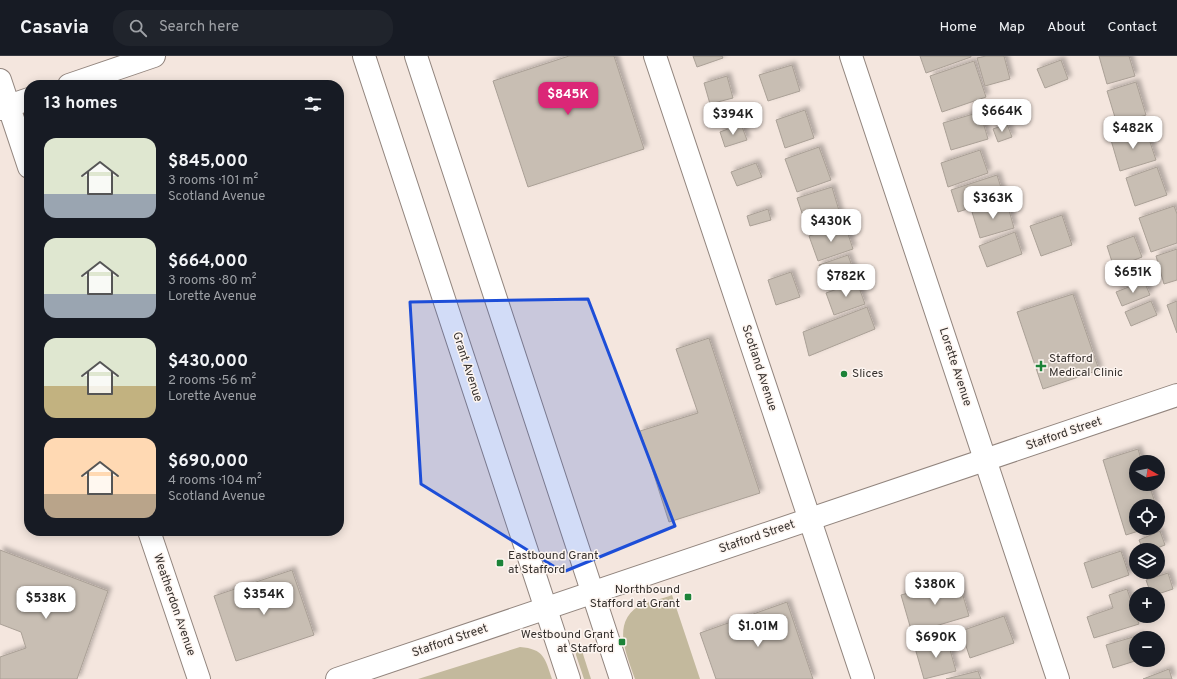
<!DOCTYPE html>
<html lang="en">
<head>
<meta charset="utf-8">
<style>
  :root { --surface:#171b24; --page:#20242c; --text:#f1f3f6; --muted:#9ea1a6; --line:#363941; --accent:#db2777 }
  body { margin:0; font-family:Overpass,sans-serif; background:var(--page); color:var(--text); height:100vh; display:flex; flex-direction:column; font-size:15px; white-space:nowrap }
  * { box-sizing:border-box; margin:0 }
  p { font-size:13px; color:var(--muted) }
  .icon { flex:none; width:22px; height:22px; fill:none; stroke:currentColor; stroke-width:2; stroke-linecap:round; stroke-linejoin:round }
  .map { position:relative; flex:1; overflow:hidden }
  .panel { position:absolute; left:24px; top:24px; width:320px; height:456px; display:flex; flex-direction:column; background:var(--surface); border-radius:16px; box-shadow:0 2px 10px #0003 }
  .panel>* { flex:none }
  .needle { width:26px; rotate:99deg }
  .fabs { position:absolute; left:1129px; top:399px; display:grid; gap:8px }
  .fabs a { display:grid; place-items:center; width:36px; height:36px; border-radius:50%; background:var(--surface); box-shadow:0 2px 10px #0003; font-size:20px }
  .price { position:absolute; translate:-50% -34px; padding:0 9px; border-radius:8px; background:#fff; color:#222; font-size:13px; line-height:26px; filter:drop-shadow(0 1px 2px #0008) }
  .price::after { content:''; position:absolute; left:50%; top:24px; width:12px; height:9px; margin-left:-6px; background:inherit; clip-path:polygon(0 0,100% 0,50% 100%) }
  .price.selected { background:var(--accent); color:#fff }
  ul { padding:0; list-style:none }
  li { display:flex; align-items:center; gap:12px; height:100px; padding:0 20px }
  li span { display:grid; place-items:center; flex:none; width:112px; height:80px; border-radius:12px; color:#555 }
  li>.icon { margin-inline-start:auto }
  span .icon { width:48px; height:48px; fill:#fffc; stroke-width:1 }
  li b { font-size:17px }
  h2 { display:flex; justify-content:space-between; align-items:center; height:48px; padding:0 20px; font-size:17px }
  header { display:flex; align-items:center; gap:24px; box-sizing:border-box; height:56px; padding:0 20px; background:var(--surface); border-bottom:1px solid var(--line) }
  header strong { font-size:19px }
  nav { display:flex; gap:22px; margin-inline-start:auto; font-size:14px }
  .search { width:280px; height:36px; background:var(--page); display:flex; align-items:center; gap:10px; box-sizing:border-box; padding:0 14px; border-radius:16px; color:var(--muted); font-size:15px }
  .map>svg:first-child { display:block }
  .green { fill:#c3b99d }
  .building { fill:#c8beb3; stroke:#aaa096; filter:url(#shadow) }
  .lines { fill:none; stroke-linecap:round; stroke-linejoin:round }
  .street-casing { stroke:#92857e; stroke-width:24 }
  .secondary-casing { stroke:#92857e; stroke-width:24 }
  .street { stroke:#fff; stroke-width:22 }
  .secondary { stroke:#fff; stroke-width:22 }
  .marked { fill:#1d4ed8; fill-opacity:0.2; stroke:#1d4ed8; stroke-width:3; stroke-linejoin:round }
  .poi-dot { fill:#1c8338; stroke:#fdf5f0; stroke-width:1.5 }
  .labels { text-anchor:middle; dominant-baseline:central; stroke-width:3; stroke-linejoin:round; paint-order:stroke }
  .poi-label { font-size:12px; fill:#36312e; stroke:#fdf5f0; text-anchor:start }
  .street-label { font-size:12px; fill:#36312e; stroke:#fdf5f0 }
</style>
</head>
<body>
<header>
<strong>Casavia</strong>
<div class="search"><svg class="icon" aria-label="search" viewBox="0 0 24 24"><circle cx="10" cy="10" r="6"/><path d="M15 15l6 6"/></svg>Search here</div>
<nav><a>Home</a><a>Map</a><a>About</a><a>Contact</a></nav>
</header>
<div class="map">
<svg width="1177" height="623" viewBox="0 0 1177 623">
  <defs>
    <filter id="shadow"><feDropShadow dx="3.5" dy="-3.5" stdDeviation="2" flood-color="#0004"/></filter>
  </defs>
  <rect width="100%" height="100%" fill="#f4e6de"/>
  <g class="green">
    <path d="M672 539 700 623H635C627 599 611 567 639 550 649 545 662 543 672 539Z"/>
    <polygon points="577,587 582,595 591,623 584,623 576,599"/>
    <path d="M520 591C544 593 545 602 552 623H418Z"/>
  </g>
  <g class="building">
    <polygon points="569,0 614,0 644,93 528,131 493,25"/>
    <polygon points="693,0 722,0 723,2 697,11"/>
    <polygon points="920,0 971,0 971,1 926,17"/>
    <polygon points="986,0 1004,0 1010,23 985,30 977,2"/>
    <polygon points="1099,0 1129,0 1135,20 1107,28"/>
    <polygon points="1061,4 1068,23 1045,32 1037,13"/>
    <polygon points="974,5 986,41 942,56 930,20"/>
    <polygon points="792,9 800,35 768,45 759,19"/>
    <polygon points="727,20 733,42 710,48 704,27"/>
    <polygon points="1136,26 1146,59 1117,68 1107,35"/>
    <polygon points="805,54 814,82 785,92 776,64"/>
    <polygon points="980,56 988,83 951,94 943,67"/>
    <polygon points="741,68 747,84 725,91 720,76"/>
    <polygon points="1007,68 1012,81 998,86 993,73"/>
    <polygon points="1146,74 1156,104 1120,115 1111,84"/>
    <polygon points="819,91 831,124 797,136 785,103"/>
    <polygon points="980,94 988,117 948,131 941,107"/>
    <polygon points="756,107 762,121 737,130 731,116"/>
    <polygon points="1157,111 1167,139 1135,150 1126,122"/>
    <polygon points="997,119 1004,141 958,156 951,134"/>
    <polygon points="832,131 840,158 806,169 797,142"/>
    <polygon points="1007,147 1014,172 980,182 972,156"/>
    <polygon points="1174,150 1177,158 1177,187 1151,196 1139,162"/>
    <polygon points="768,153 771,164 750,170 747,160"/>
    <polygon points="1062,159 1072,189 1041,200 1030,170"/>
    <polygon points="845,169 853,193 818,205 809,180"/>
    <polygon points="1015,176 1022,198 987,211 979,190"/>
    <polygon points="1134,180 1142,201 1114,212 1107,190"/>
    <polygon points="1177,193 1177,224 1164,228 1156,200"/>
    <polygon points="848,199 856,221 826,231 819,209"/>
    <polygon points="791,216 800,241 776,249 768,224"/>
    <polygon points="1144,225 1150,239 1122,250 1116,236"/>
    <polygon points="857,226 865,248 834,259 826,237"/>
    <polygon points="1073,238 1099,314 1043,333 1017,256"/>
    <polygon points="1151,245 1157,259 1131,270 1125,256"/>
    <polygon points="1177,245 1177,277 1167,249"/>
    <polygon points="867,251 875,273 809,300 803,276"/>
    <polygon points="709,282 760,437 669,466 640,375 698,357 676,293"/>
    <polygon points="1138,393 1142,406 1136,406 1136,428 1149,428 1156,450 1136,450 1136,472 1148,472 1126,479 1103,404"/>
    <polygon points="1160,475 1165,489 1152,494 1143,494 1139,484"/>
    <polygon points="0,494 108,535 77,623 0,623 0,601 26,592 21,576 0,568"/>
    <polygon points="1121,495 1129,519 1092,532 1084,507"/>
    <polygon points="292,514 314,579 236,605 214,540"/>
    <polygon points="1168,517 1173,533 1158,538 1151,538 1146,524"/>
    <polygon points="958,523 969,560 912,577 901,539"/>
    <polygon points="1127,533 1139,568 1094,582 1087,561 1113,552 1109,539"/>
    <polygon points="787,546 813,623 716,623 700,577"/>
    <polygon points="1004,560 1014,587 970,602 961,575"/>
    <polygon points="1140,579 1141,582 1136,582 1136,604 1138,604 1113,612 1106,589"/>
    <polygon points="947,583 956,615 924,623 915,592"/>
    <polygon points="1169,613 1172,623 1143,623"/>
    <polygon points="978,615 981,623 946,623"/>
  </g>
  <g class="lines">
    <defs>
      <g id="street">
        <polyline points="655,0 863,623"/>
        <polyline points="851,0 1058,623"/>
        <polyline points="0,24 29,111"/>
        <polyline points="149,475 199,623"/>
      </g>
      <g id="secondary">
        <polyline points="364,0 569,623"/>
        <polyline points="416,0 621,623"/>
        <polyline points="69,29 154,0"/>
        <polyline points="0,53 29,43"/>
        <polyline points="337,623 1177,339"/>
      </g>
    </defs>
    <use href="#street" class="street-casing"/>
    <use href="#secondary" class="secondary-casing"/>
    <use href="#street" class="street"/>
    <use href="#secondary" class="secondary"/>
  </g>
  <path class="marked" d="M588 243 675 470 563 516 421 428 410 246Z"/>
  <g class="poi-dot">
    <path d="M1039 304h4v4h4v4h-4v4h-4v-4h-4v-4h4z"/>
    <circle cx="844" cy="318" r="4"/>
    <rect x="496" y="503" width="8" height="8" rx="2"/>
    <rect x="684" y="537" width="8" height="8" rx="2"/>
    <rect x="618" y="582" width="8" height="8" rx="2"/>
  </g>
  <g class="labels">
    <g class="poi-label">
      <text x="1049" y="303">Stafford<tspan x="1049" dy="14">Medical Clinic</tspan></text>
      <text x="852" y="318">Slices</text>
      <text x="508" y="500">Eastbound Grant<tspan x="508" dy="14">at Stafford</tspan></text>
      <text x="680" y="534" text-anchor="end">Northbound<tspan x="680" dy="14">Stafford at Grant</tspan></text>
      <text x="614" y="579" text-anchor="end">Westbound Grant<tspan x="614" dy="14">at Stafford</tspan></text>
    </g>
    <g class="street-label">
      <text transform="translate(467 311) rotate(72)">Grant Avenue</text>
      <text transform="translate(955 311) rotate(72)">Lorette Avenue</text>
      <text transform="translate(759 312) rotate(72)">Scotland Avenue</text>
      <text transform="translate(1064 378) rotate(-19)">Stafford Street</text>
      <text transform="translate(757 481) rotate(-19)">Stafford Street</text>
      <text transform="translate(174 549) rotate(71)">Weatherdon Avenue</text>
      <text transform="translate(450 585) rotate(-19)">Stafford Street</text>
    </g>
  </g>
</svg>
<div class="fabs">
<a><svg class="needle" viewBox="-14 -14 28 28"><path d="M0-13l5 13h-10z" fill="#e53935"/><path d="M0 13l5-13h-10z" fill="#9ea1a6"/></svg></a>
<a><svg class="icon" aria-label="locate" viewBox="0 0 24 24"><circle cx="12" cy="12" r="6"/><path d="M12 2v4M12 18v4M2 12h4M18 12h4"/></svg></a>
<a><svg class="icon" aria-label="layers" viewBox="0 0 24 24"><path d="M12 4l9 5-9 5-9-5zM3 14l9 5 9-5"/></svg></a>
<a>+</a>
<a>−</a>
</div>
<b class="price selected" style="left:568px;top:60px">$845K</b>
<b class="price" style="left:1002px;top:77px">$664K</b>
<b class="price" style="left:733px;top:80px">$394K</b>
<b class="price" style="left:1133px;top:94px">$482K</b>
<b class="price" style="left:993px;top:164px">$363K</b>
<b class="price" style="left:831px;top:187px">$430K</b>
<b class="price" style="left:1133px;top:238px">$651K</b>
<b class="price" style="left:846px;top:242px">$782K</b>
<b class="price" style="left:935px;top:550px">$380K</b>
<b class="price" style="left:264px;top:560px">$354K</b>
<b class="price" style="left:46px;top:564px">$538K</b>
<b class="price" style="left:758px;top:592px">$1.01M</b>
<b class="price" style="left:936px;top:603px">$690K</b>
<section class="panel">
<h2>13 homes<svg class="icon" aria-label="filters" viewBox="0 0 24 24"><path d="M4 7h16M4 17h16"/><circle cx="9" cy="7" r="2"/><circle cx="15" cy="17" r="2"/></svg></h2>
<ul>
<li><span style="background:linear-gradient(#dfe7d0 70%,#9aa5b1 0)"><svg class="icon" aria-label="home" viewBox="0 0 24 24"><path d="M3 11l9-7 9 7M6 9v11h12V9"/></svg></span><div><b>$845,000</b><p>3 rooms · 101 m²</p><p>Scotland Avenue</p></div></li>
<li><span style="background:linear-gradient(#dfe7d0 70%,#9aa5b1 0)"><svg class="icon" aria-label="home" viewBox="0 0 24 24"><path d="M3 11l9-7 9 7M6 9v11h12V9"/></svg></span><div><b>$664,000</b><p>3 rooms · 80 m²</p><p>Lorette Avenue</p></div></li>
<li><span style="background:linear-gradient(#dfe7d0 60%,#c2b280 0)"><svg class="icon" aria-label="home" viewBox="0 0 24 24"><path d="M3 11l9-7 9 7M6 9v11h12V9"/></svg></span><div><b>$430,000</b><p>2 rooms · 56 m²</p><p>Lorette Avenue</p></div></li>
<li><span style="background:linear-gradient(#ffd9b3 70%,#b9a48a 0)"><svg class="icon" aria-label="home" viewBox="0 0 24 24"><path d="M3 11l9-7 9 7M6 9v11h12V9"/></svg></span><div><b>$690,000</b><p>4 rooms · 104 m²</p><p>Scotland Avenue</p></div></li>
</ul>
</section>
</div>
</body>
</html>
